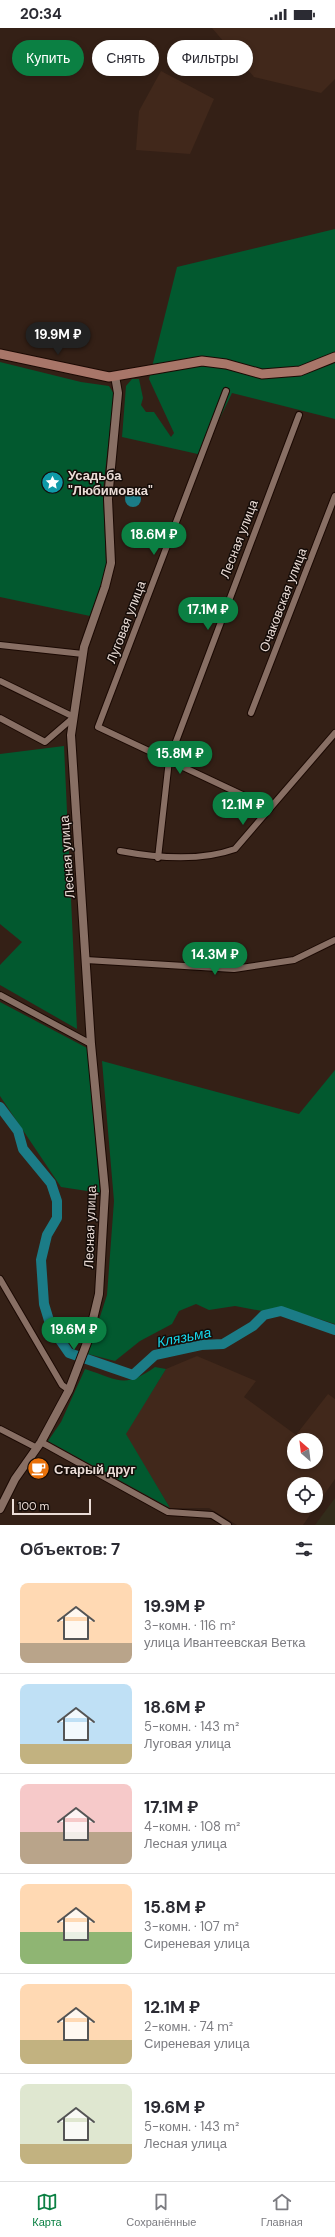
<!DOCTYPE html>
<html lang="ru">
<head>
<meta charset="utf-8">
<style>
  :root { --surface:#fff; --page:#f7f7f7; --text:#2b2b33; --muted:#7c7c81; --line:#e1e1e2; --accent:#0b8043 }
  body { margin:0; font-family:"DM Sans",sans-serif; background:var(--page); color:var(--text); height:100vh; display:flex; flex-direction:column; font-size:15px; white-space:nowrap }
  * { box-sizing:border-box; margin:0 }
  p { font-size:13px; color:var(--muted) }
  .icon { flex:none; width:22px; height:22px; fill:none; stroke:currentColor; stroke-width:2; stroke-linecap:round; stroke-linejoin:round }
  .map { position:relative; height:1497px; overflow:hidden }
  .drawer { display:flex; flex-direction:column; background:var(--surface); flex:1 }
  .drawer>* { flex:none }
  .banner { position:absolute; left:12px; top:12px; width:311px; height:36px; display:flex; gap:8px }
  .needle { width:26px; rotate:332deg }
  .tools { position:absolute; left:287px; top:1405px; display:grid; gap:8px }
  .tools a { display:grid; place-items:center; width:36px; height:36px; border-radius:50%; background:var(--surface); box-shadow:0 2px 6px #0003; font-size:20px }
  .scale { position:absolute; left:12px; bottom:10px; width:79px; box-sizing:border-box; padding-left:4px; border:2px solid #ebddd7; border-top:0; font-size:11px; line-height:14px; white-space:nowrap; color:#ebddd7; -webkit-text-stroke:3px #150c08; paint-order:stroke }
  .price { position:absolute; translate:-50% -34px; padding:0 9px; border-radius:14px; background:var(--accent); color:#fff; font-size:13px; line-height:26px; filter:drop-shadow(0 1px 2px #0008) }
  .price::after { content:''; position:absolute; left:50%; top:24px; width:12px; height:9px; margin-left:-6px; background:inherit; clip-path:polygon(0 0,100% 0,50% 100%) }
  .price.selected { background:#222; color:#fff }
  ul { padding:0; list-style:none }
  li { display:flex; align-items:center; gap:12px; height:100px; padding:0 20px }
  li+li { border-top:1px solid var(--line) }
  li span { display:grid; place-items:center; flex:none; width:112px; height:80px; border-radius:8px; color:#555 }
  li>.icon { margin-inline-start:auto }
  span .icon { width:48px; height:48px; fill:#fffc; stroke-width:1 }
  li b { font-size:17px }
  h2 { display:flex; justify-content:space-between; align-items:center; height:48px; padding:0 20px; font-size:17px }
  .pill { padding:0 14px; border-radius:18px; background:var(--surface); box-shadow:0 2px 6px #0003; font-size:14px; line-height:36px }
  .pill.selected { background:var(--accent); color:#fff }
  .status { display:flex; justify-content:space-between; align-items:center; height:28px; padding:0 20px; background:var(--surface); direction:ltr }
  .status svg { height:11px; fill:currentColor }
  .tab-bar { display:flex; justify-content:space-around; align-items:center; height:56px; border-top:1px solid var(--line); background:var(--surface); font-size:11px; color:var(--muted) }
  .tab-bar a { display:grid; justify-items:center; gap:2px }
  .tab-bar .selected { color:var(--accent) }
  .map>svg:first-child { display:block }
  .built { fill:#41281b; fill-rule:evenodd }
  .education { fill:#332c1b }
  .green { fill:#02592f }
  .water { fill:#1b7c87 }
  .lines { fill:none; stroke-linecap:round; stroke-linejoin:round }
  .river { stroke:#1b7c87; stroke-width:10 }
  .minor-casing { stroke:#1b0903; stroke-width:8 }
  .tertiary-casing { stroke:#1b0903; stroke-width:10 }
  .secondary-casing { stroke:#1b0903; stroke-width:11 }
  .minor { stroke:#886f64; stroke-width:6 }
  .tertiary { stroke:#886f64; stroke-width:8 }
  .secondary { stroke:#a87669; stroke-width:9 }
  .labels { text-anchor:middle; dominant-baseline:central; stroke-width:3; stroke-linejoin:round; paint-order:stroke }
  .poi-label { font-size:13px; font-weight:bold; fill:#ebddd7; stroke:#150c08; text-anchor:start }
  .street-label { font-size:13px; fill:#ebddd7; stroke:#150c08 }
  .water-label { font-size:14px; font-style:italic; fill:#17d9ed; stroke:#150c08 }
</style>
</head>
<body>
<div class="status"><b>20:34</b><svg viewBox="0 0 49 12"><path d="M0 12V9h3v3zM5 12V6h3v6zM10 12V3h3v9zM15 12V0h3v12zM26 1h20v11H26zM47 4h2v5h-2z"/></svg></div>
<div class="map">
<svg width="335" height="1497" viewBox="0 0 335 1497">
  <rect width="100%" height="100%" fill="#342016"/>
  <g class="built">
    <polygon points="212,0 335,0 335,51 321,65 254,49"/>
    <polygon points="161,43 214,71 190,126 136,122 139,83"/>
    <path d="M197 1328 256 1353 244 1369 296 1407 328 1366 335 1371V1451L303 1497H237L209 1480H170L125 1406 166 1341ZM294 1412H316V1434H294ZM294 1456H316V1478H294Z"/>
  </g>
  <polygon class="education" points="335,1470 335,1497 315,1497"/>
  <g class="green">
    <polygon points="335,201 335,391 232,365 202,427 122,409 126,358 132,351 139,351 143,370 141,377 146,384 154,384 171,409 174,405 149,351 177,239"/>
    <polygon points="0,334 81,354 109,358 114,366 103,462 106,537 102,557 90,588 0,569"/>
    <polygon points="64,718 77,1001 0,957 0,937 22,914 0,896 0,726"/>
    <polygon points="0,974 87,1020 100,1165 61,1159 0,1068"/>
    <polygon points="102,1033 299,1086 335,1042 335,1296 281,1279 262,1283 235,1278 209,1282 196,1276 179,1283 172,1296 140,1313 115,1333 88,1326 107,1267 114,1173"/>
    <path d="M155 1339 166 1341 126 1406 170 1480 48 1413 61 1394 85 1341C119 1352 124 1361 155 1339Z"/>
  </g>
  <circle class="water" cx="133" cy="471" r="8"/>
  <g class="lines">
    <polyline class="river" points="0,1079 18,1103 23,1121 51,1155 57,1173 57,1190 47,1207 41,1232 44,1276 51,1299 69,1325 133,1347 155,1327 201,1317 223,1316 253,1298 264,1287 281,1283 335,1302"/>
    <defs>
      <g id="minor">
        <polyline points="226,363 98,699 270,780"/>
        <polyline points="0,617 83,626"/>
        <polyline points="0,653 74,689 45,714 0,690"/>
        <polyline points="251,685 335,468"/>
        <path d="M120 823C157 830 199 834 235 821L335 705"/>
        <polyline points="158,830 169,732 299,387"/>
        <polyline points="86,932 234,941 294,932 335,912"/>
        <polyline points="0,967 91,1016"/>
        <polyline points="0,1251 62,1357 69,1362"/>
        <polyline points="0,1401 37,1420"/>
        <polyline points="41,1414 168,1484 212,1487 228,1497"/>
      </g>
      <polyline id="tertiary" points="0,1481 15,1451 41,1414 69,1362 88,1312 99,1266 105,1163 91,1016 71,707 84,619 105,559 111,535 108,471 118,365 115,348"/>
      <polyline id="secondary" points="0,326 109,349 202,333 226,336 262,346 300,343 335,329"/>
    </defs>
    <use href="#minor" class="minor-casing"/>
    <use href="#tertiary" class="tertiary-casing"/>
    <use href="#secondary" class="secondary-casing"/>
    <use href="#minor" class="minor"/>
    <use href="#tertiary" class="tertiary"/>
    <use href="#secondary" class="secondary"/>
  </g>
  <defs>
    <symbol id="sight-disc" viewBox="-11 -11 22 22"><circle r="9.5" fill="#0f9aa8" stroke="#150c08"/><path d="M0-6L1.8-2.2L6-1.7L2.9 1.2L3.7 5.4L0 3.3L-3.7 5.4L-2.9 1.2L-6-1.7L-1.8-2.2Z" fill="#fff"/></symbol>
    <symbol id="cafe-disc" viewBox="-11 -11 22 22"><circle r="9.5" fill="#e8710a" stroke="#150c08"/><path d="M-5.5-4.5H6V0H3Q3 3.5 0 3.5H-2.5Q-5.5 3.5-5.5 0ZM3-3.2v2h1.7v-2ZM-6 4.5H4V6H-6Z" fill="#fff"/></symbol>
  </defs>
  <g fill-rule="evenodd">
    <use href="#sight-disc" x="40" y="442" width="25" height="25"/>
    <use href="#cafe-disc" x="26" y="1428" width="25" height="25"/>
  </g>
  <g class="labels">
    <g class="poi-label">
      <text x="68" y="447">Усадьба<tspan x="68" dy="15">"Любимовка"</tspan></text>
      <text x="54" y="1441">Старый друг</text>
    </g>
    <g class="street-label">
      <text transform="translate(239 511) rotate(-69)">Лесная улица</text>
      <text transform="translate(283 572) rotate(-69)">Очаковская улица</text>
      <text transform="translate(126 594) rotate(-69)">Луговая улица</text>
      <text transform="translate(67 829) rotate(-94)">Лесная улица</text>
      <text transform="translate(90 1199) rotate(-88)">Лесная улица</text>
    </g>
    <g class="water-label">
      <text transform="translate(184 1309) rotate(-11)">Клязьма</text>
    </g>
  </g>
</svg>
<div class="tools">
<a><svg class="needle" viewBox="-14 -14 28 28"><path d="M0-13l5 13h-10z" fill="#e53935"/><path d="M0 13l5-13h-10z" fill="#7c7c81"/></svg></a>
<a><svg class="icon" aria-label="locate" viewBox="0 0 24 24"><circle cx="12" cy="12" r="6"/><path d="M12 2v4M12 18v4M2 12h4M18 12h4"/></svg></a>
</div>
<div class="scale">100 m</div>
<b class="price selected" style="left:58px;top:328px">19.9M ₽</b>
<b class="price" style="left:154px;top:528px">18.6M ₽</b>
<b class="price" style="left:208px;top:603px">17.1M ₽</b>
<b class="price" style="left:180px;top:747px">15.8M ₽</b>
<b class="price" style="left:243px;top:798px">12.1M ₽</b>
<b class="price" style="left:215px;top:948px">14.3M ₽</b>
<b class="price" style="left:74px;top:1323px">19.6M ₽</b>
<div class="banner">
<a class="pill selected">Купить</a>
<a class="pill">Снять</a>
<a class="pill">Фильтры</a>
</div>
</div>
<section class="drawer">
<h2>Объектов: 7<svg class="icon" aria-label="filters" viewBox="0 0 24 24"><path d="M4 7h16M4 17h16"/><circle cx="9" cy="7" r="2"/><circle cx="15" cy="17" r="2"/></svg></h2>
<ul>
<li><span style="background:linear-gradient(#ffd9b3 75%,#b9a48a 0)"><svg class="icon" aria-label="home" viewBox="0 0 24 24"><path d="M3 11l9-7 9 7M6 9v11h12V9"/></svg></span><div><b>19.9M ₽</b><p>3-комн. · 116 m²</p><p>улица Ивантеевская Ветка</p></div></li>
<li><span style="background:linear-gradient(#bfe0f5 75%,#c2b280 0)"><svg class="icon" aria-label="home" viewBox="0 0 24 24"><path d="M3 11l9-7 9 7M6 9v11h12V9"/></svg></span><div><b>18.6M ₽</b><p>5-комн. · 143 m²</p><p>Луговая улица</p></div></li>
<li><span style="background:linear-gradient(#f6c9c9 60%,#b9a48a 0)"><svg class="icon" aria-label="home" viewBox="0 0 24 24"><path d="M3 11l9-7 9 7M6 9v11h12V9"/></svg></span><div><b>17.1M ₽</b><p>4-комн. · 108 m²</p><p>Лесная улица</p></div></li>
<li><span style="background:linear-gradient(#ffd9b3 60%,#8fb573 0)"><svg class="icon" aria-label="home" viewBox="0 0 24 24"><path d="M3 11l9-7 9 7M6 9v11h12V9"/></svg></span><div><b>15.8M ₽</b><p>3-комн. · 107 m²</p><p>Сиреневая улица</p></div></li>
<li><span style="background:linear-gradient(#ffd9b3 70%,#c2b280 0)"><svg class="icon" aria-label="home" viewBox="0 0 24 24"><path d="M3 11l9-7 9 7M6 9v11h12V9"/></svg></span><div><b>12.1M ₽</b><p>2-комн. · 74 m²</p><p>Сиреневая улица</p></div></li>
<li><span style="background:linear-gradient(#dfe7d0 75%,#c2b280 0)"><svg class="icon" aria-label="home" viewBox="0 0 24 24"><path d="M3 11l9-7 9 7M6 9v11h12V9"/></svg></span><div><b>19.6M ₽</b><p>5-комн. · 143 m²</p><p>Лесная улица</p></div></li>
</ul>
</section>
<nav class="tab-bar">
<a class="selected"><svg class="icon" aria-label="map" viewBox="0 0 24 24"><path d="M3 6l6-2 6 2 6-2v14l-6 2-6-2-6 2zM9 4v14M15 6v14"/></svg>Карта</a>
<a><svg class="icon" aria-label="saved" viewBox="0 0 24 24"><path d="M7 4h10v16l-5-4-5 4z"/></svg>Сохранённые</a>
<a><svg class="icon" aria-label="home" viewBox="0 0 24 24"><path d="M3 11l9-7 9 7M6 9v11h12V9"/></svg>Главная</a>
</nav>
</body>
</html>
